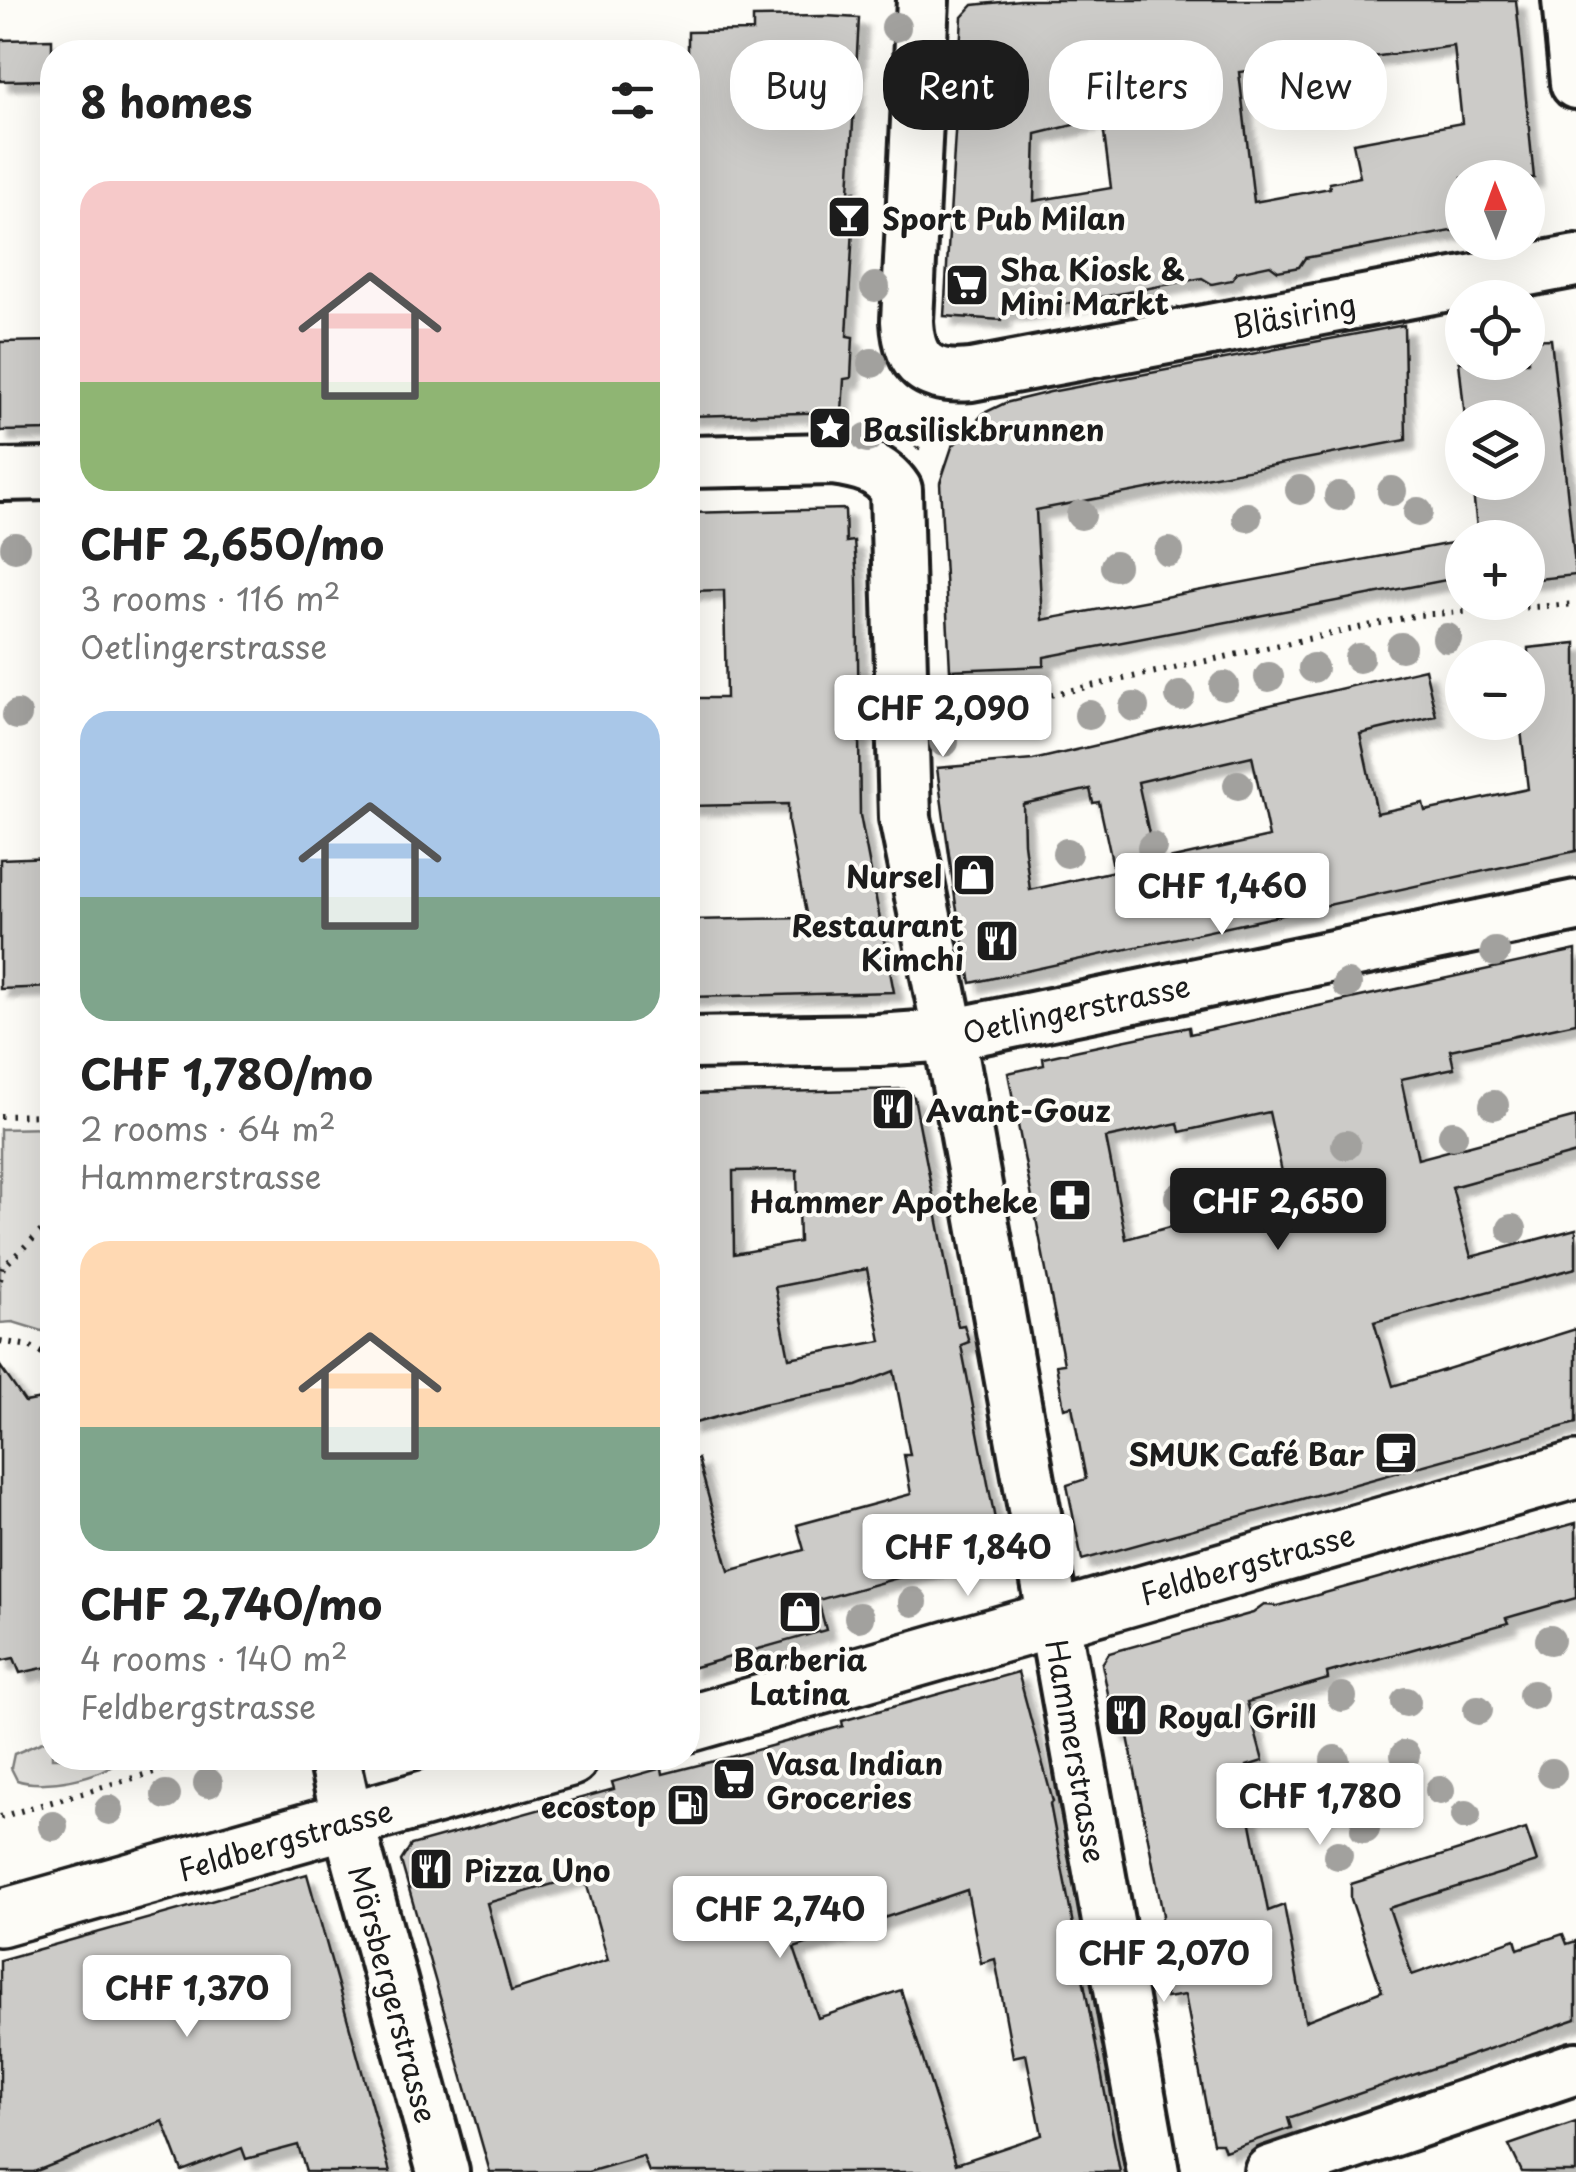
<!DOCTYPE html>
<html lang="en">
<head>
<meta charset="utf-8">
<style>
  :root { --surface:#fff; --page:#f2f2f2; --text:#222; --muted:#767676; --accent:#1c1c1c }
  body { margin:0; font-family:"Playpen Sans",sans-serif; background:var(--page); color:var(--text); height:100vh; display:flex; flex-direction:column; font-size:38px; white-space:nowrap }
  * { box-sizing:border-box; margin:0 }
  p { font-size:32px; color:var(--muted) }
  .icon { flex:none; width:55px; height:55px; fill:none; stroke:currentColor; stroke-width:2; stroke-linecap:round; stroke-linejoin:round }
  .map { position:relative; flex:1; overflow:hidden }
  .details { position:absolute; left:40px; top:40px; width:660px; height:1730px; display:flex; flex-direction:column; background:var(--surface); border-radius:40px; box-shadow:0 10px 40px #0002 }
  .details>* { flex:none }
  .banner { position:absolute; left:730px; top:40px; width:695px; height:90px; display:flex; gap:20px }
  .needle { width:65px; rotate:359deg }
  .buttons { position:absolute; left:1445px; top:160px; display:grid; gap:20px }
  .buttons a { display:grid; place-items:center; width:100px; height:100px; border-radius:50%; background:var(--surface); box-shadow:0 10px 40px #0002; font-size:50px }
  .price { position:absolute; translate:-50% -85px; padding:0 22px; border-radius:10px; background:#fff; color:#222; font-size:32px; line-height:65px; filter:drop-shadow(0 2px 5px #0008) }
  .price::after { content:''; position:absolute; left:50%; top:60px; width:30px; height:22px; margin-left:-15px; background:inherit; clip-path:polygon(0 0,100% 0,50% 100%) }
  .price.active { background:var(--accent); color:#fff }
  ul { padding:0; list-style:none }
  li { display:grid; align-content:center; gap:20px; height:530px; padding:0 40px }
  li span { display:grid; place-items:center; height:310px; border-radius:30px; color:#555 }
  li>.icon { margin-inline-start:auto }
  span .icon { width:180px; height:180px; fill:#fffc; stroke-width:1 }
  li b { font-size:42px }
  h2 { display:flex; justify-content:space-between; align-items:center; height:120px; padding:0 40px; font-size:42px }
  .pill { padding:0 35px; border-radius:40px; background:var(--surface); box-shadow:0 10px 40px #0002; font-size:35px; line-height:90px }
  .pill.active { background:var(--accent); color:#fff }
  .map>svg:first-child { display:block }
  .green { fill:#e0dfdb; stroke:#7e7e7c; stroke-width:2.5 }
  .building { fill:#cccbc8; stroke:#1c1c1c; stroke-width:2.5; fill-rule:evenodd; filter:url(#shadow) }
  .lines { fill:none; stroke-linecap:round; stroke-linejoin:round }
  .minor-casing { stroke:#1c1c1c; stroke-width:58 }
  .major-casing { stroke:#1c1c1c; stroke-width:62 }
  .path { stroke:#1c1c1c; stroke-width:6; stroke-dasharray:2.5 8; stroke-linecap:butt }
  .minor { stroke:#fdfcf7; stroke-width:50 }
  .major { stroke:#fdfcf7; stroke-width:55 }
  .tree { fill:#a2a19e }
  .labels { text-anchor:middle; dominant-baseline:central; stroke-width:8; stroke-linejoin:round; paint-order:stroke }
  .poi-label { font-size:30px; font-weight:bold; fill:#1c1c1c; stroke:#fdfcf7; text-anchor:start }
  .street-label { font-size:30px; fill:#1c1c1c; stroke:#fdfcf7 }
</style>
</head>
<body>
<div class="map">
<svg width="1576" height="2172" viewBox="0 0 1576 2172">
  <defs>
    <filter id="shadow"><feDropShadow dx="9" dy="9" stdDeviation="2.5" flood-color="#0004"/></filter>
  </defs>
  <rect width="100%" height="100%" fill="#fdfcf7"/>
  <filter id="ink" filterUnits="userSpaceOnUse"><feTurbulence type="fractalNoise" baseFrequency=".01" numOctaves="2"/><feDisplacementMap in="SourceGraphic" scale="20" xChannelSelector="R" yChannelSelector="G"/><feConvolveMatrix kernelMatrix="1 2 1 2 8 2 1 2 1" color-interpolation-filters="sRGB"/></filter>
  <g filter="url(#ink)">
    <g class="green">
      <polygon points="52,1128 52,1334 13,1322 0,1323 0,1129"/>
      <path d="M52 1738V1758H119C106 1778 40 1789 17 1780L11 1768 14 1754Z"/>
    </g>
    <g class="building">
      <path d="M1020 0H1516L1534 178H1462V229L1305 258 1299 267 1278 271 1270 265 1237 272 1232 280 1212 284 1202 278 1023 312 1002 311 1001 320 944 316 962 17 973 5ZM1454 46 1462 123 1353 143 1360 177 1329 183 1330 188 1254 202 1239 72 1334 61V58L1372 57ZM1102 118 1111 188 1034 201 1036 134Z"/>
      <polygon points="825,16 859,18 849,192 855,192 847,336 853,337 851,378 844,379 842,412 688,416 688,32 753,31 753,17"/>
      <polygon points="52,39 52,80 0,81 0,40"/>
      <polygon points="1404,325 1406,440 1036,510 1042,620 1462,541 1462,577 1044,657 1044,666 950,670 940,483 952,447 984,413 1005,403 1050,392"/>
      <polygon points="1551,339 1576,575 1528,580 1528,538 1478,538 1472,482 1528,482 1528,418 1465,418 1459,362 1528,362 1528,340"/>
      <polygon points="52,341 52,430 0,431 0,342"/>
      <polygon points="845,509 846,542 854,541 857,579 860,815 894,992 688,997 688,920 807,918 788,823 788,804 688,806 688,698 726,698 724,590 688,591 688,513"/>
      <path d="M1576 643V851L971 983 956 905 937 768 1033 760 1425 669 1436 716 1360 734 1377 813 1423 803 1425 811 1528 789 1520 722H1528V648ZM1252 756 1269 837 1155 862 1138 782ZM1090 789 1093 803 1099 802 1114 871 1030 890 1024 843 1023 804Z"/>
      <polygon points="52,857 52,987 0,989 0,859"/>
      <path d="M1576 950V1023L1450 1050 1454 1068 1401 1079 1418 1159 1576 1117V1153L1452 1187 1471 1257 1576 1229V1268L1374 1322 1393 1386 1576 1329V1423L1082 1560 1067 1485 1086 1479 1072 1406 1064 1408 1056 1365 1064 1364 1008 1073 1044 1065 1043 1058 1079 1050 1189 1027 1190 1034ZM1269 1112 1287 1195 1126 1239 1106 1138 1178 1123 1180 1132Z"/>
      <path d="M904 1089 914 1097 958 1326 964 1325 969 1342 961 1345 999 1540 998 1550 818 1600 826 1630 688 1669V1584L697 1581 688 1546V1461L698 1459 729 1571 804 1550 797 1525 911 1494 904 1455H910L894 1371 856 1386 763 1404 688 1425V1094ZM797 1170 799 1242 734 1254 733 1171ZM867 1269 881 1341 789 1358 775 1287Z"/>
      <polygon points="0,1366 25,1402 52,1397 52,1666 20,1673 14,1658 0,1661"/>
      <polygon points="1576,1523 1576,1598 1506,1618 1508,1623 1327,1673 1328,1679 1247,1702 1263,1761 1247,1766 1248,1808 1268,1911 1284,1905 1305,2021 1382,1991 1351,1899 1351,1884 1526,1829 1537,1862 1389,1908 1412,1975 1515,1939 1518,1949 1563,1934 1567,1944 1576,1941 1576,2019 1288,2118 1291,2128 1225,2151 1222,2143 1213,2143 1185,1995 1166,1998 1153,1933 1163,1915 1127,1731 1116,1733 1102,1664 1109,1653 1253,1613 1264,1605 1278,1606"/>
      <path d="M1018 1672 1053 1802 1050 1804 1120 2172H649L643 2156 588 2172H490L401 1861 411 1845 614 1789 612 1782 662 1768 663 1774 738 1755 843 1726 842 1721ZM584 1875 608 1960 511 1991 487 1903ZM967 1890 981 1963 995 1959 1013 2057 1026 2054 1042 2135 956 2164 901 1990 818 2018 794 1948Z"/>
      <polygon points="307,1874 390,2172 306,2172 298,2145 246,2159 242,2148 182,2171 163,2121 34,2172 0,2172 0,1960"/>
      <polygon points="1576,2122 1576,2172 1522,2172 1509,2145"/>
    </g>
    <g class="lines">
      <defs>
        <g id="minor">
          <path d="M923 0 907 321C909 364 927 379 971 375L1576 261"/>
          <polyline points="1568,0 1576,83"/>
          <path d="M688 462 833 459C860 463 881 467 896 490L905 818 949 1035 1153 2172"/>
          <polyline points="0,475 52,474"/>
          <polyline points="688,1043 878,1040 949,1035 1576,906"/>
          <polyline points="334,1758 348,1822 443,2172"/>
          <polyline points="1270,2172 1576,2068"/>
        </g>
        <g id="major">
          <polyline points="688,1724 1576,1470"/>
          <polyline points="0,1918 570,1758"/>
        </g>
      </defs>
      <use href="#minor" class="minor-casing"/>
      <use href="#major" class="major-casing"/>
      <g class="path">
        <polyline points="917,449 931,420"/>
        <polyline points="946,699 1045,696 1418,615 1576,604"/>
        <polyline points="0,1116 52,1115"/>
        <polyline points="0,1280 3,1267 52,1221"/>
        <polyline points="0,1341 29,1346 52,1358"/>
        <polyline points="0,1817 202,1758"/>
      </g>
      <use href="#minor" class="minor"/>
      <use href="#major" class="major"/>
    </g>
    <g class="tree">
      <circle cx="896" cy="27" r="15"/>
      <circle cx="875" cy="287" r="15"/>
      <circle cx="872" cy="363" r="15"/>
      <circle cx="867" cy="438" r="15"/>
      <circle cx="1300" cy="490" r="15"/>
      <circle cx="1392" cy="491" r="15"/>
      <circle cx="1339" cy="496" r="15"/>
      <circle cx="1418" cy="512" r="15"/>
      <circle cx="1081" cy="515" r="15"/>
      <circle cx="1247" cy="517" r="15"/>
      <circle cx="15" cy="547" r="15"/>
      <circle cx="1169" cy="552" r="15"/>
      <circle cx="1115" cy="566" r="15"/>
      <circle cx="1447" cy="638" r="15"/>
      <circle cx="1401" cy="647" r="15"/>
      <circle cx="1359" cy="658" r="15"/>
      <circle cx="1313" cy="668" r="15"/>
      <circle cx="1269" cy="677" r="15"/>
      <circle cx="1224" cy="686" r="15"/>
      <circle cx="1180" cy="696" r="15"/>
      <circle cx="1134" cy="707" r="15"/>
      <circle cx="17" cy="715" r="15"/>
      <circle cx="1089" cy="715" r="15"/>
      <circle cx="944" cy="742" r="15"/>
      <circle cx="1238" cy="785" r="15"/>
      <circle cx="1152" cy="847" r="15"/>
      <circle cx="1067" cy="853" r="15"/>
      <circle cx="1495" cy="952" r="15"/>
      <circle cx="1347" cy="984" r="15"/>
      <circle cx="1494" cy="1105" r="15"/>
      <circle cx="1453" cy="1135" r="15"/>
      <circle cx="1346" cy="1145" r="15"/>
      <circle cx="1249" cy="1194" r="15"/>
      <circle cx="1179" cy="1197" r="15"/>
      <circle cx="1512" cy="1229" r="15"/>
      <circle cx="913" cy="1602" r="15"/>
      <circle cx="859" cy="1617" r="15"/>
      <circle cx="1550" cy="1640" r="15"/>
      <circle cx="1533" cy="1695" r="15"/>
      <circle cx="1342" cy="1697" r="15"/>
      <circle cx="1406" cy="1702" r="15"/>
      <circle cx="1478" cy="1710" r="15"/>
      <circle cx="1405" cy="1755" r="15"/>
      <circle cx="1335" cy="1760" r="15"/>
      <circle cx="1552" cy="1773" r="15"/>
      <circle cx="208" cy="1783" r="15"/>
      <circle cx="1440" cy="1790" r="15"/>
      <circle cx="166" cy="1795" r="15"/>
      <circle cx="109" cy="1810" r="15"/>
      <circle cx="1466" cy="1815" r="15"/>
      <circle cx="53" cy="1826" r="15"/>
      <circle cx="1365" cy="1829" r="15"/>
      <circle cx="1338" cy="1855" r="15"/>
    </g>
  </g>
  <defs>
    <symbol id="bar-square" viewBox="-11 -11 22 22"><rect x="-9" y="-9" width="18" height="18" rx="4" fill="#1c1c1c" stroke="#fdfcf7"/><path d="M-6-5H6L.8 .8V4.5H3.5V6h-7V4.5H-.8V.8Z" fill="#fff"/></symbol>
    <symbol id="supermarket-square" viewBox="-11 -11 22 22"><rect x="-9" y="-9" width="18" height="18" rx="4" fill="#1c1c1c" stroke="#fdfcf7"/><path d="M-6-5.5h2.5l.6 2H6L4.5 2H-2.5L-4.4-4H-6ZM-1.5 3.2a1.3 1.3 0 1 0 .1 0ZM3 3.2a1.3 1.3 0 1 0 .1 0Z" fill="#fff"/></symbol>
    <symbol id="sight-square" viewBox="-11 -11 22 22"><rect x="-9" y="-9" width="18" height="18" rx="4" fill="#1c1c1c" stroke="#fdfcf7"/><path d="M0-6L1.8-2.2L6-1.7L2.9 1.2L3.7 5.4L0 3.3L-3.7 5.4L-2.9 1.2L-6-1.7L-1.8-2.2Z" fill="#fff"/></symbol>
    <symbol id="shop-square" viewBox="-11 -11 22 22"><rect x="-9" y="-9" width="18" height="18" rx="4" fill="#1c1c1c" stroke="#fdfcf7"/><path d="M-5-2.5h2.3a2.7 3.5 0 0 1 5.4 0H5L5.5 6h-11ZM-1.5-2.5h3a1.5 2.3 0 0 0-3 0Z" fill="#fff"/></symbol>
    <symbol id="restaurant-square" viewBox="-11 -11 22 22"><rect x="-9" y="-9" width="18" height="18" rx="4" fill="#1c1c1c" stroke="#fdfcf7"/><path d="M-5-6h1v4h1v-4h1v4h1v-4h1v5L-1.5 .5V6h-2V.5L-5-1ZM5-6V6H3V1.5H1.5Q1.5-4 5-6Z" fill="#fff"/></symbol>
    <symbol id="pharmacy-square" viewBox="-11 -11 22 22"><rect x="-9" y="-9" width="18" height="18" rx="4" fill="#1c1c1c" stroke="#fdfcf7"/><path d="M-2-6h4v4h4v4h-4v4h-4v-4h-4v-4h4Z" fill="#fff"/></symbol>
    <symbol id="cafe-square" viewBox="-11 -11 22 22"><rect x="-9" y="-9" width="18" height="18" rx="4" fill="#1c1c1c" stroke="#fdfcf7"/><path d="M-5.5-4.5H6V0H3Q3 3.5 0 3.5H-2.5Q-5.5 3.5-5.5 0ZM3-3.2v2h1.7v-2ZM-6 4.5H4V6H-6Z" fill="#fff"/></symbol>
    <symbol id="fuel-square" viewBox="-11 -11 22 22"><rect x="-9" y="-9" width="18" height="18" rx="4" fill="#1c1c1c" stroke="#fdfcf7"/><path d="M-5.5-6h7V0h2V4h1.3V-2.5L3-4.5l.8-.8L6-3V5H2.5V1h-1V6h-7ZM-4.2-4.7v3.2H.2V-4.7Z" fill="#fff"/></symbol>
  </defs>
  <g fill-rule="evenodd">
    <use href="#bar-square" x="824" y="192" width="50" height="50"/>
    <use href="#supermarket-square" x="942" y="260" width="50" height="50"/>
    <use href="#sight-square" x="805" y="403" width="50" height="50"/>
    <use href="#shop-square" x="949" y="850" width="50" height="50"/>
    <use href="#restaurant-square" x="972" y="916" width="50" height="50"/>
    <use href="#restaurant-square" x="868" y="1084" width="50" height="50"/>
    <use href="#pharmacy-square" x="1045" y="1175" width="50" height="50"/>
    <use href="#cafe-square" x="1371" y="1428" width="50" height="50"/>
    <use href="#shop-square" x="775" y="1587" width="50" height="50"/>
    <use href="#restaurant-square" x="1101" y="1690" width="50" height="50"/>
    <use href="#supermarket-square" x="709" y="1754" width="50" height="50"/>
    <use href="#fuel-square" x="663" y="1780" width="50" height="50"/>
    <use href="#restaurant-square" x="406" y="1844" width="50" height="50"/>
  </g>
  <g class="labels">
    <g class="poi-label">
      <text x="882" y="217">Sport Pub Milan</text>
      <text x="1000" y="268">Sha Kiosk &amp;<tspan x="1000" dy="34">Mini Markt</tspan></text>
      <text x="862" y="428">Basiliskbrunnen</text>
      <text x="942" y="875" text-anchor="end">Nursel</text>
      <text x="964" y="924" text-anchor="end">Restaurant<tspan x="964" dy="34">Kimchi</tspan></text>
      <text x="926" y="1109">Avant-Gouz</text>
      <text x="1038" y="1200" text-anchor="end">Hammer Apotheke</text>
      <text x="1364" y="1453" text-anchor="end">SMUK Café Bar</text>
      <text x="800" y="1658" text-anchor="middle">Barberia<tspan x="800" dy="34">Latina</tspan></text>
      <text x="1158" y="1715">Royal Grill</text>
      <text x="766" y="1762">Vasa Indian<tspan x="766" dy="34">Groceries</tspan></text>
      <text x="656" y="1805" text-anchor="end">ecostop</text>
      <text x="464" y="1869">Pizza Uno</text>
    </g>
    <g class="street-label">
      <text transform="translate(1294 314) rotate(-11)">Bläsiring</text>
      <text transform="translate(1076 1008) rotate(-12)">Oetlingerstrasse</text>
      <text transform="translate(1247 1563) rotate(-16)">Feldbergstrasse</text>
      <text transform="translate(1077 1751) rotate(80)">Hammerstrasse</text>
      <text transform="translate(285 1839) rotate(-16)">Feldbergstrasse</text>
      <text transform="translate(394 1994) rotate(75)">Mörsbergerstrasse</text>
    </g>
  </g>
</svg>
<div class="buttons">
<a><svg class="needle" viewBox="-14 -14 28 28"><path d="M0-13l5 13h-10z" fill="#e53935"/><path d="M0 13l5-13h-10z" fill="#767676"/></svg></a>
<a><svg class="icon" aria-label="locate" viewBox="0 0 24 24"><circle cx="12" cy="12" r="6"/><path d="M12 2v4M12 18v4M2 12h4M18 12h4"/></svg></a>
<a><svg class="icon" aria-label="layers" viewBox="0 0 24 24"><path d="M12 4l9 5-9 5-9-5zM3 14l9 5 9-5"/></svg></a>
<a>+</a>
<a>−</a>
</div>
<b class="price" style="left:943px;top:760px">CHF 2,090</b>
<b class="price" style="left:1222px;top:938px">CHF 1,460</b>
<b class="price active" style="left:1278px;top:1253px">CHF 2,650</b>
<b class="price" style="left:968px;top:1599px">CHF 1,840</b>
<b class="price" style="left:1320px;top:1848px">CHF 1,780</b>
<b class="price" style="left:780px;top:1961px">CHF 2,740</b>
<b class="price" style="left:1164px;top:2005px">CHF 2,070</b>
<b class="price" style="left:187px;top:2040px">CHF 1,370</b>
<div class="banner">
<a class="pill">Buy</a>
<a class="pill active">Rent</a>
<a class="pill">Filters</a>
<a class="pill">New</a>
</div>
<section class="details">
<h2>8 homes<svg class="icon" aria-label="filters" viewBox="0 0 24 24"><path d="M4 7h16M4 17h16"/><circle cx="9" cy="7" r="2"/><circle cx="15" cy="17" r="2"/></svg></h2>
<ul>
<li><span style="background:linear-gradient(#f6c9c9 65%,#8fb573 0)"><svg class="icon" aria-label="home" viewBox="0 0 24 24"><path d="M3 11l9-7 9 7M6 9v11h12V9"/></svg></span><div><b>CHF 2,650/mo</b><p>3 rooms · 116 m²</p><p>Oetlingerstrasse</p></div></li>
<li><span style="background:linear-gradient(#a9c7e8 60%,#7fa58c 0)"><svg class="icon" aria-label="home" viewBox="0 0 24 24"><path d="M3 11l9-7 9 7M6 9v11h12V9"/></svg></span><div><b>CHF 1,780/mo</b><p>2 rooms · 64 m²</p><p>Hammerstrasse</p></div></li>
<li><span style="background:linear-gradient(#ffd9b3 60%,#7fa58c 0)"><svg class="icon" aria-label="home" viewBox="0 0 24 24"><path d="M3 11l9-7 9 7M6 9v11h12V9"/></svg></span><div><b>CHF 2,740/mo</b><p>4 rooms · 140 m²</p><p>Feldbergstrasse</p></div></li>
</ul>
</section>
</div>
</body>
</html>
